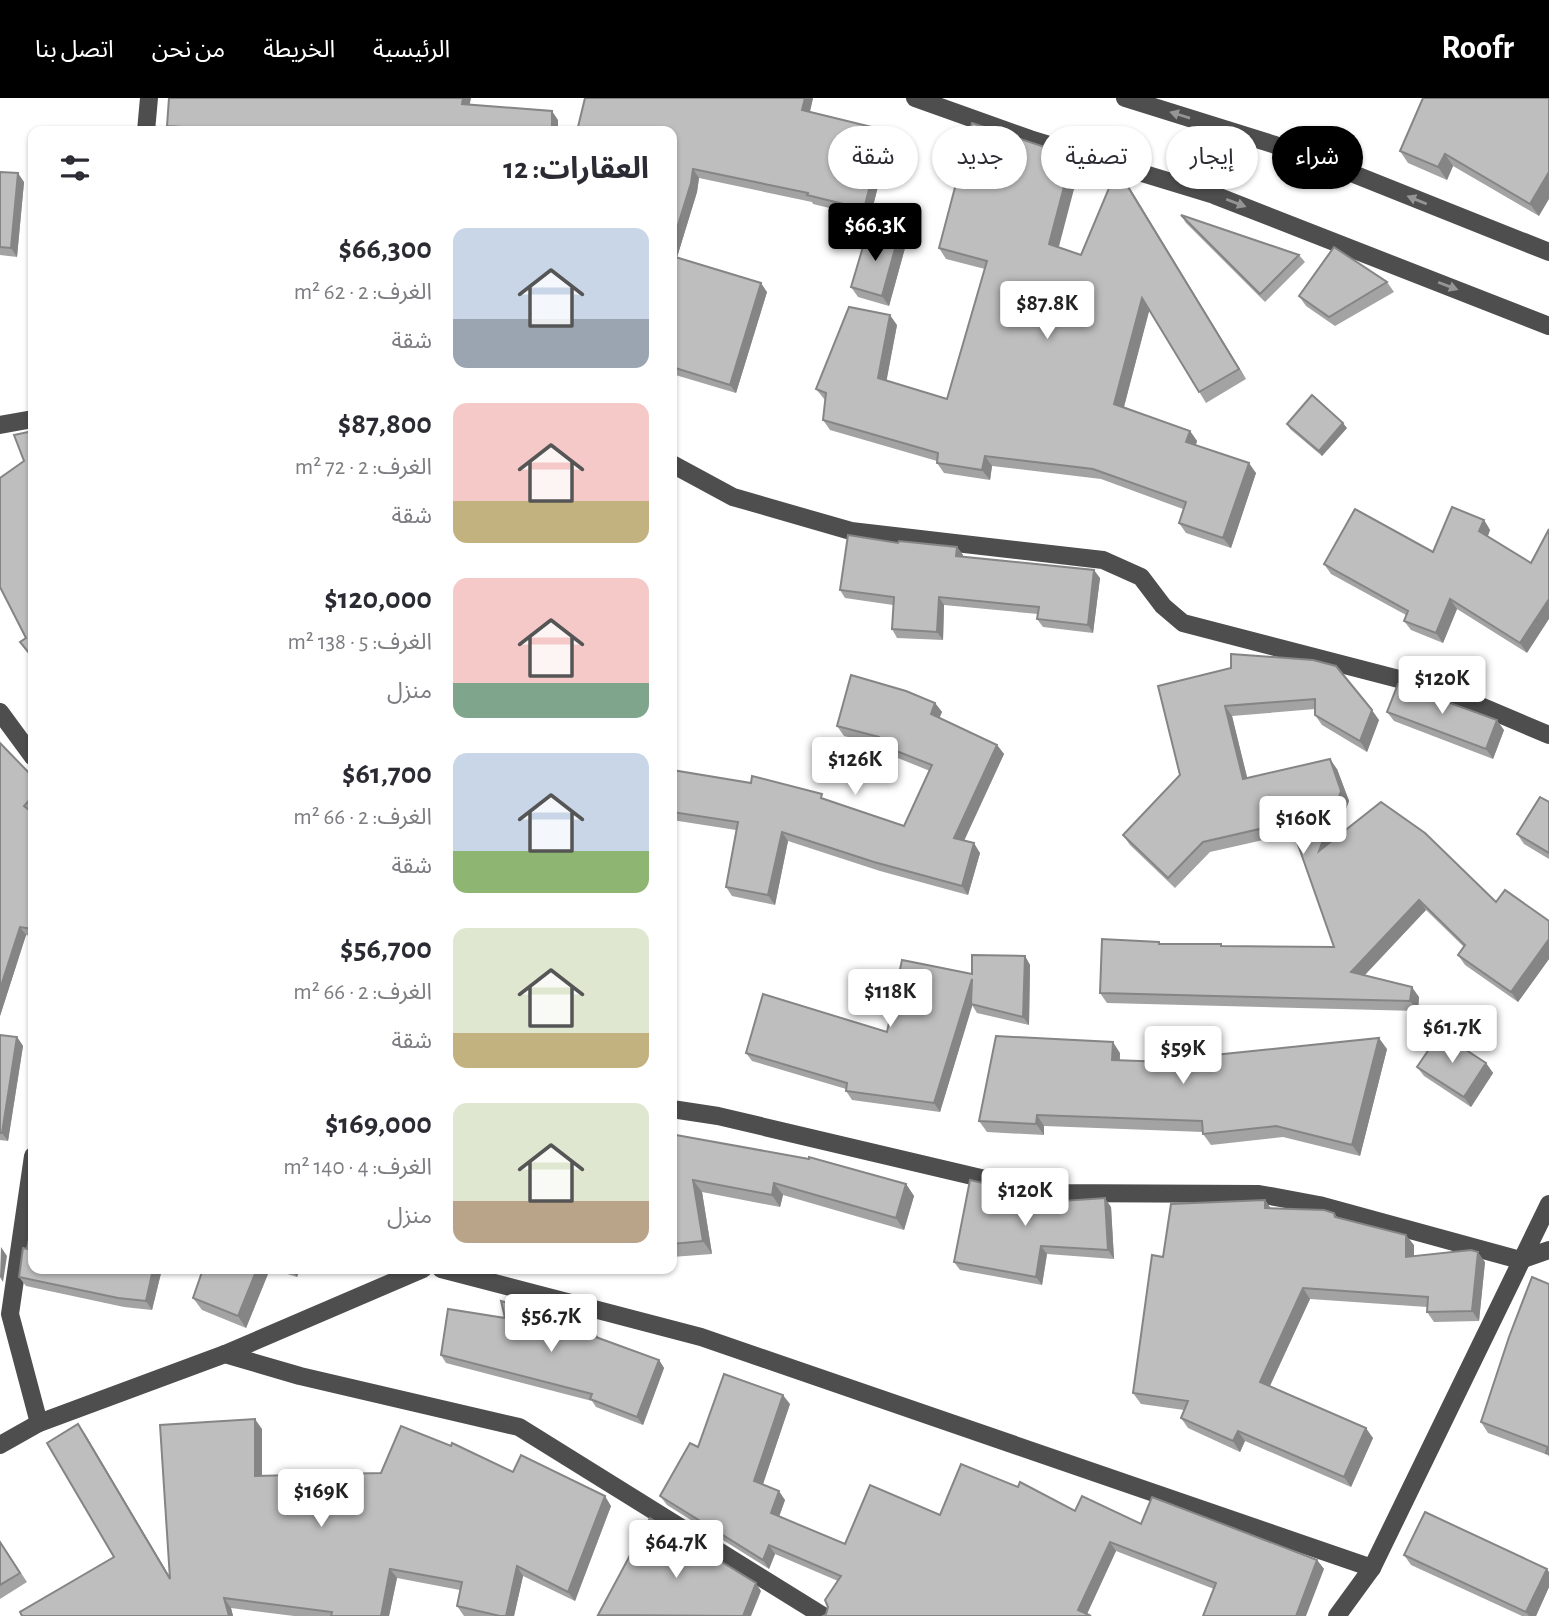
<!DOCTYPE html>
<html lang="ar">
<head>
<meta charset="utf-8">
<style>
  :root { --surface:#fff; --page:#f7f7f7; --text:#2b2b33; --muted:#7c7c81; --accent:#000 }
  body { margin:0; font-family:"Alegreya Sans","Noto Sans Arabic",sans-serif; background:var(--page); color:var(--text); direction:rtl; height:100vh; display:flex; flex-direction:column; font-size:26px; white-space:nowrap }
  * { box-sizing:border-box; margin:0 }
  p { font-size:23px; color:var(--muted) }
  .icon { flex:none; width:38px; height:38px; fill:none; stroke:currentColor; stroke-width:2; stroke-linecap:round; stroke-linejoin:round }
  .map { position:relative; flex:1; overflow:hidden; direction:ltr }
  .drawer { position:absolute; left:28px; top:28px; width:649px; height:1148px; display:flex; flex-direction:column; background:var(--surface); border-radius:14px; box-shadow:0 2px 5px #0004; direction:rtl }
  .drawer>* { flex:none }
  .hud { position:absolute; left:698px; top:28px; width:665px; height:63px; direction:rtl; display:flex; gap:14px }
  .price { position:absolute; translate:-50% -60px; padding:0 16px; border-radius:7px; background:#fff; color:#222; font-size:23px; line-height:46px; filter:drop-shadow(0 2px 4px #0008) }
  .price::after { content:''; position:absolute; left:50%; top:42px; width:21px; height:16px; margin-left:-10px; background:inherit; clip-path:polygon(0 0,100% 0,50% 100%) }
  .price.on { background:var(--accent); color:#fff }
  ul { padding:0; list-style:none }
  li { display:flex; align-items:center; gap:21px; height:175px; padding:0 28px }
  li span { display:grid; place-items:center; flex:none; width:196px; height:140px; border-radius:14px; color:#555 }
  li>.icon { margin-inline-start:auto }
  span .icon { width:84px; height:84px; fill:#fffc; stroke-width:1 }
  li b { font-size:30px }
  h2 { display:flex; justify-content:space-between; align-items:center; height:84px; padding:0 28px; font-size:30px }
  .chip { padding:0 24px; border-radius:32px; background:var(--surface); box-shadow:0 2px 5px #0004; font-size:24px; line-height:63px }
  .chip.on { background:var(--accent); color:#fff }
  header { display:flex; align-items:center; gap:42px; box-sizing:border-box; height:98px; padding:0 35px; background:var(--accent); color:#fff }
  header strong { font-size:33px }
  nav { display:flex; gap:38px; margin-inline-start:auto; font-size:24px }
  .map>svg:first-child { display:block }
  .lines { fill:none; stroke-linecap:round; stroke-linejoin:round }
  .minor { stroke:#4e4e4e; stroke-width:18 }
  .wall { fill:#a3a3a3 }
  .shaded-wall { fill:#858585 }
  .building { fill:#bebebe; stroke:#858585; stroke-width:2 }
  .oneway { fill:#959595 }
</style>
</head>
<body>
<header>
<strong>Roofr</strong>
<nav><a>الرئيسية</a><a>الخريطة</a><a>من نحن</a><a>اتصل بنا</a></nav>
</header>
<div class="map">
<svg width="1549" height="1518" viewBox="0 0 1549 1518">
  <rect width="100%" height="100%" fill="#fff"/>
  <g class="lines">
    <g class="minor">
      <polyline points="915,0 1030,41 1214,97 1549,228"/>
      <polyline points="1125,0 1301,55 1549,154"/>
      <polyline points="146,33 149,0"/>
      <polyline points="0,327 33,321"/>
      <polyline points="672,366 733,399 851,433 1103,462 1141,479 1163,508 1183,525 1445,593 1549,637"/>
      <polyline points="0,614 33,659"/>
      <polyline points="672,1011 718,1018 1044,1095 1259,1096 1319,1107 1520,1162 1549,1152"/>
      <polyline points="33,1058 10,1216 39,1325"/>
      <polyline points="441,1171 701,1239 1372,1470 1549,1106"/>
      <polyline points="225,1256 300,1278 519,1329 823,1518"/>
      <polyline points="0,1347 39,1325 225,1256 423,1171"/>
      <polyline points="1337,1518 1372,1470"/>
    </g>
  </g>
  <g class="wall">
    <polygon points="813,0 810,14 890,41 870,120 813,106 812,104 699,80 697,94 677,159 767,194 736,295 672,276 672,33"/>
    <polygon points="1549,0 1539,118 1453,68 1447,82 1408,65 1400,53"/>
    <polygon points="470,7 558,22 558,33 171,33 167,28"/>
    <polygon points="1080,68 1058,149 1081,157 1117,71 1246,281 1206,305 1149,212 1124,309 1190,333 1197,343 1196,347 1256,375 1231,450 1186,435 1179,425 1183,411 1101,381 992,368 990,382 944,375 937,365 937,363 830,332 823,322 825,302 816,291 897,227 886,283 947,301 985,171 946,161 939,150"/>
    <polygon points="0,74 24,84 17,159 0,157"/>
    <polygon points="1181,117 1299,157 1305,164 1265,204 1186,125"/>
    <polygon points="898,140 905,150 889,208 858,199 851,189"/>
    <polygon points="1387,184 1394,194 1335,228 1306,208 1299,198"/>
    <polygon points="1287,326 1347,330 1322,358 1290,331"/>
    <polygon points="1484,422 1490,432 1488,438 1527,555 1457,511 1443,545 1411,532 1404,523 1406,517 1331,476 1324,466 1433,454"/>
    <polygon points="898,445 957,449 963,457 963,459 1100,480 1093,535 1043,529 1037,521 1038,516 944,507 943,542 897,540 892,531 893,507 845,500 840,492"/>
    <polygon points="1231,570 1379,622 1367,654 1322,627 1315,617 1315,611 1232,618 1247,680 1337,671 1349,703 1335,741 1549,823 1549,861 1518,904 1465,867 1458,857 1464,849 1426,812 1365,877 1419,899 1418,913 1107,905 1100,895 1159,844 1160,846 1223,848 1334,849 1294,735 1210,754 1175,790 1130,747 1123,737 1180,677"/>
    <polygon points="935,605 942,614 939,620 997,647 1004,656 964,743 980,755 968,797 880,773 788,743 775,807 732,798 726,789 736,732 672,722 672,672 826,702 904,728 930,673 883,654 878,647 844,638 837,628"/>
    <polygon points="1387,614 1504,632 1493,661 1394,623"/>
    <polygon points="0,645 33,679 33,713 32,714 33,715 33,839 26,837 0,918"/>
    <polygon points="1549,704 1549,761 1524,746 1517,736"/>
    <polygon points="1025,858 1030,867 1029,927 977,915 972,907 940,1014 852,1002 846,993 846,991 752,963 746,955 887,934 972,876"/>
    <polygon points="0,937 17,939 23,948 8,1043 0,1042"/>
    <polygon points="1387,951 1360,1058 1283,1039 1211,1047 1203,1036 1203,1034 1044,1028 1044,1037 987,1034 979,1023 1120,955 1120,963 1196,965"/>
    <polygon points="1486,965 1493,975 1471,1009 1424,978 1417,969"/>
    <polygon points="672,1038 906,1086 914,1098 904,1132 783,1097 780,1109 702,1094 712,1156 672,1159"/>
    <polygon points="1035,1097 1050,1098 1054,1103 1111,1109 1114,1161 1047,1156 1042,1187 960,1172 954,1164"/>
    <polygon points="1265,1102 1271,1111 1334,1115 1338,1120 1414,1147 1414,1158 1485,1164 1479,1223 1434,1224 1427,1214 1427,1209 1310,1201 1270,1288 1373,1340 1351,1389 1245,1343 1240,1354 1188,1330 1181,1320 1184,1312 1141,1306 1133,1295 1163,1159"/>
    <polygon points="27,1151 162,1171 152,1212 124,1209 26,1188 19,1179"/>
    <polygon points="203,1171 270,1171 246,1230 202,1212 193,1200"/>
    <polygon points="271,1171 300,1171 297,1179"/>
    <polygon points="496,1171 526,1171 498,1173"/>
    <polygon points="1549,1186 1549,1359 1548,1357 1488,1335 1481,1324"/>
    <polygon points="505,1220 554,1221 594,1233 600,1241 659,1262 664,1270 643,1327 596,1309 592,1303 446,1265 441,1257"/>
    <polygon points="790,1306 763,1386 785,1402 779,1419 845,1446 940,1417 1075,1413 1141,1426 1317,1462 1324,1471 1214,1491 1116,1453 1087,1516 826,1516 838,1483 775,1456 769,1471 667,1407 660,1398 698,1349"/>
    <polygon points="262,1331 262,1378 513,1374 611,1408 575,1503 523,1478 514,1518 464,1518 457,1508 460,1492 397,1480 389,1518 294,1518 231,1510 233,1518 22,1518 114,1459 85,1336 170,1479"/>
    <polygon points="0,1443 27,1484 0,1501"/>
    <polygon points="1404,1457 1549,1489 1536,1518 1522,1518 1411,1467"/>
  </g>
  <g class="shaded-wall">
    <polygon points="463,0 471,0 468,15 462,6"/>
    <polygon points="805,0 813,0 808,21 802,12"/>
    <polygon points="552,13 558,22 558,33 552,33"/>
    <polygon points="884,32 890,41 870,120 864,111"/>
    <polygon points="1445,56 1453,68 1447,82 1438,69"/>
    <polygon points="1072,58 1080,68 1057,156 1049,146"/>
    <polygon points="693,71 699,80 697,94 675,166 672,162 672,146"/>
    <polygon points="1117,71 1125,82 1246,281 1239,271"/>
    <polygon points="1549,74 1549,101 1539,118 1530,106"/>
    <polygon points="18,75 24,84 17,159 11,150"/>
    <polygon points="898,140 905,150 889,208 882,198"/>
    <polygon points="761,185 767,194 736,295 730,287"/>
    <polygon points="1142,200 1150,210 1122,316 1114,306"/>
    <polygon points="890,217 897,227 885,291 878,280"/>
    <polygon points="1343,325 1347,330 1322,358 1319,353"/>
    <polygon points="1190,333 1197,343 1193,354 1186,344"/>
    <polygon points="985,358 992,368 990,382 982,372"/>
    <polygon points="1249,365 1256,375 1231,450 1223,440"/>
    <polygon points="1484,422 1490,432 1486,442 1479,433"/>
    <polygon points="957,449 963,457 962,466 956,458"/>
    <polygon points="1094,472 1100,480 1093,535 1088,527"/>
    <polygon points="939,499 944,507 943,542 937,534"/>
    <polygon points="1450,501 1457,511 1443,545 1436,535"/>
    <polygon points="1549,501 1549,521 1527,555 1520,545"/>
    <polygon points="935,605 942,614 937,626 931,616"/>
    <polygon points="1225,608 1232,618 1250,691 1243,681"/>
    <polygon points="1372,612 1379,622 1367,654 1360,643"/>
    <polygon points="1497,622 1504,632 1493,661 1486,651"/>
    <polygon points="997,647 1004,656 961,749 954,740"/>
    <polygon points="1330,661 1337,671 1349,703 1326,763 1319,753"/>
    <polygon points="782,734 788,743 775,807 768,797"/>
    <polygon points="974,745 980,755 968,797 962,788"/>
    <polygon points="1419,802 1426,812 1358,884 1351,874"/>
    <polygon points="20,829 26,837 0,918 0,891"/>
    <polygon points="1549,841 1549,861 1518,904 1511,894"/>
    <polygon points="1025,858 1030,867 1029,927 1023,919"/>
    <polygon points="972,881 978,889 940,1014 934,1005"/>
    <polygon points="1412,889 1419,899 1418,913 1410,903"/>
    <polygon points="17,939 23,948 8,1043 2,1035"/>
    <polygon points="1379,940 1387,951 1360,1058 1352,1047"/>
    <polygon points="1113,944 1120,955 1119,973 1112,962"/>
    <polygon points="1486,965 1493,975 1471,1009 1464,999"/>
    <polygon points="1037,1017 1044,1028 1044,1037 1036,1026"/>
    <polygon points="693,1082 702,1094 712,1156 703,1143"/>
    <polygon points="774,1085 783,1097 780,1109 772,1097"/>
    <polygon points="906,1086 914,1098 904,1132 896,1120"/>
    <polygon points="1105,1100 1111,1109 1114,1161 1108,1152"/>
    <polygon points="1265,1102 1272,1112 1265,1110"/>
    <polygon points="1406,1137 1414,1147 1414,1169 1406,1159"/>
    <polygon points="1041,1148 1047,1156 1042,1187 1036,1179"/>
    <polygon points="1,1149 7,1158 3,1184 0,1179"/>
    <polygon points="1478,1154 1485,1164 1479,1223 1472,1213"/>
    <polygon points="153,1171 162,1171 152,1212 146,1203"/>
    <polygon points="257,1171 270,1171 246,1230 238,1218"/>
    <polygon points="291,1171 300,1171 297,1179"/>
    <polygon points="1303,1190 1310,1201 1267,1294 1260,1284"/>
    <polygon points="659,1262 664,1270 643,1327 637,1319"/>
    <polygon points="783,1297 790,1306 761,1392 754,1383"/>
    <polygon points="255,1321 262,1331 262,1388 255,1378"/>
    <polygon points="78,1326 85,1336 177,1491 170,1481"/>
    <polygon points="1366,1330 1373,1340 1351,1389 1344,1379"/>
    <polygon points="1238,1333 1245,1343 1240,1354 1233,1343"/>
    <polygon points="779,1393 785,1402 777,1424 771,1415"/>
    <polygon points="605,1398 611,1408 575,1503 568,1494"/>
    <polygon points="1110,1444 1116,1453 1086,1518 1078,1512"/>
    <polygon points="769,1447 775,1456 769,1471 763,1462"/>
    <polygon points="1317,1462 1324,1471 1306,1518 1296,1518"/>
    <polygon points="517,1468 523,1478 514,1518 506,1518"/>
    <polygon points="390,1471 397,1480 389,1518 381,1518"/>
    <polygon points="1547,1471 1549,1474 1549,1489 1536,1518 1529,1518 1526,1514"/>
    <polygon points="756,1485 761,1493 751,1518 743,1518"/>
    <polygon points="224,1500 231,1510 233,1518 229,1518"/>
  </g>
  <g class="building">
    <polygon points="169,0 463,0 462,6 552,13 552,33 180,33 181,29 167,28"/>
    <polygon points="585,0 805,0 802,12 884,32 864,111 807,97 808,95 693,71 691,85 672,146 672,33 577,33"/>
    <polygon points="1423,0 1549,0 1549,74 1530,106 1445,56 1438,69 1400,53"/>
    <polygon points="972,25 1072,58 1049,146 1081,157 1117,71 1239,271 1199,294 1142,200 1114,306 1190,333 1186,344 1249,365 1223,440 1179,425 1186,404 1093,371 985,358 982,372 937,365 938,355 823,322 826,295 816,291 849,209 890,217 878,280 947,301 987,163 939,150"/>
    <polygon points="0,74 18,75 11,150 0,149"/>
    <polygon points="1181,117 1299,157 1260,196"/>
    <polygon points="868,132 898,140 882,198 851,189"/>
    <polygon points="1334,149 1387,184 1329,219 1299,198"/>
    <polygon points="672,158 761,185 730,287 672,269"/>
    <polygon points="1312,297 1343,325 1319,353 1287,326"/>
    <polygon points="33,333 33,560 20,544 26,540 0,489 0,380 24,363 14,337"/>
    <polygon points="1452,409 1484,422 1479,433 1531,465 1549,431 1549,501 1520,545 1450,501 1436,535 1404,523 1408,513 1324,466 1355,411 1433,454"/>
    <polygon points="848,437 898,445 899,443 957,449 956,458 1094,472 1088,527 1037,521 1039,509 939,499 937,534 892,531 894,499 840,492"/>
    <polygon points="1231,556 1313,562 1336,568 1372,612 1360,643 1315,617 1315,601 1225,608 1243,681 1330,661 1341,693 1319,753 1381,704 1425,735 1496,804 1505,792 1549,823 1549,841 1511,894 1458,857 1465,847 1419,802 1351,874 1412,889 1410,903 1100,895 1102,841 1159,844 1159,846 1221,846 1221,848 1334,849 1290,724 1203,744 1168,780 1123,737 1180,677 1158,588 1231,570"/>
    <polygon points="851,577 906,593 935,605 931,616 997,647 954,740 974,745 962,788 874,764 782,734 768,797 726,789 738,724 672,714 672,672 751,685 752,678 822,696 821,700 904,728 932,667 876,645 879,639 837,628"/>
    <polygon points="1398,586 1497,622 1486,651 1387,614"/>
    <polygon points="0,645 33,679 33,698 24,708 33,715 33,831 20,829 0,891"/>
    <polygon points="1540,699 1549,704 1549,755 1517,736"/>
    <polygon points="972,857 1025,858 1023,919 971,906 972,881 934,1005 846,993 847,985 746,955 763,896 887,934 902,862 972,876"/>
    <polygon points="1440,935 1486,965 1464,999 1417,969"/>
    <polygon points="0,937 17,939 2,1035 0,1035"/>
    <polygon points="996,938 1113,944 1112,962 1196,965 1195,959 1379,940 1352,1047 1276,1028 1203,1036 1202,1023 1037,1017 1036,1026 979,1023"/>
    <polygon points="676,1037 809,1061 809,1059 906,1086 896,1120 774,1085 772,1097 693,1082 703,1143 672,1146 672,1038"/>
    <polygon points="970,1082 1035,1097 1050,1098 1049,1104 1105,1100 1108,1152 1041,1148 1036,1179 954,1164"/>
    <polygon points="1265,1102 1265,1110 1324,1112 1334,1115 1335,1119 1406,1137 1406,1159 1471,1152 1478,1154 1472,1213 1427,1214 1428,1199 1303,1190 1260,1284 1366,1330 1344,1379 1238,1333 1233,1343 1181,1320 1188,1303 1133,1295 1152,1157 1163,1159 1171,1106"/>
    <polygon points="33,1122 33,1171 153,1171 146,1203 118,1200 19,1179 23,1150 27,1151"/>
    <polygon points="203,1171 257,1171 238,1218 193,1200"/>
    <polygon points="1532,1179 1549,1186 1549,1356 1546,1355 1548,1349 1481,1324 1509,1239"/>
    <polygon points="501,1203 552,1217 551,1220 594,1233 593,1238 659,1262 637,1319 590,1301 592,1296 441,1257 448,1211 505,1220"/>
    <polygon points="724,1276 783,1297 754,1383 779,1393 771,1415 845,1446 870,1387 940,1417 961,1366 1018,1389 1020,1384 1075,1413 1082,1398 1141,1426 1152,1399 1317,1462 1296,1518 1203,1518 1216,1485 1110,1444 1078,1512 1091,1518 823,1518 826,1516 828,1509 825,1502 841,1478 769,1447 763,1462 660,1398 690,1345 698,1349"/>
    <polygon points="255,1321 255,1378 381,1375 401,1328 451,1348 452,1345 513,1374 521,1357 605,1398 568,1494 517,1468 506,1518 500,1518 457,1508 462,1484 390,1471 381,1518 331,1518 332,1514 224,1500 229,1518 22,1518 20,1514 114,1459 47,1345 78,1326 170,1481 160,1327"/>
    <polygon points="1425,1414 1547,1471 1526,1514 1404,1457"/>
    <polygon points="650,1420 756,1485 743,1518 598,1517"/>
    <polygon points="0,1444 20,1475 0,1487"/>
  </g>
  <defs><path id="oneway-solid" d="M-6-.8H1V-3.2L6.5 0L1 3.2V.8H-6Z" transform="scale(1.75)"/></defs>
  <g class="oneway">
    <use href="#oneway-solid" transform="translate(1180 17) rotate(-163)"/>
    <use href="#oneway-solid" transform="translate(1417 102) rotate(-158)"/>
    <use href="#oneway-solid" transform="translate(1236 105) rotate(21)"/>
    <use href="#oneway-solid" transform="translate(1448 188) rotate(21)"/>
  </g>
</svg>
<b class="price on" style="left:875px;top:165px">$66.3K</b>
<b class="price" style="left:1047px;top:243px">$87.8K</b>
<b class="price" style="left:1442px;top:618px">$120K</b>
<b class="price" style="left:855px;top:699px">$126K</b>
<b class="price" style="left:1303px;top:758px">$160K</b>
<b class="price" style="left:890px;top:931px">$118K</b>
<b class="price" style="left:1452px;top:967px">$61.7K</b>
<b class="price" style="left:1183px;top:988px">$59K</b>
<b class="price" style="left:1025px;top:1130px">$120K</b>
<b class="price" style="left:551px;top:1256px">$56.7K</b>
<b class="price" style="left:321px;top:1431px">$169K</b>
<b class="price" style="left:676px;top:1482px">$64.7K</b>
<div class="hud">
<a class="chip on">شراء</a>
<a class="chip">إيجار</a>
<a class="chip">تصفية</a>
<a class="chip">جديد</a>
<a class="chip">شقة</a>
</div>
<section class="drawer">
<h2>العقارات: 12<svg class="icon" aria-label="filters" viewBox="0 0 24 24"><path d="M4 7h16M4 17h16"/><circle cx="9" cy="7" r="2"/><circle cx="15" cy="17" r="2"/></svg></h2>
<ul>
<li><span style="background:linear-gradient(#c9d6e8 65%,#9aa5b1 0)"><svg class="icon" aria-label="home" viewBox="0 0 24 24"><path d="M3 11l9-7 9 7M6 9v11h12V9"/></svg></span><div><b>$66,300</b><p>الغرف: 2 · 62 m²</p><p>شقة</p></div></li>
<li><span style="background:linear-gradient(#f6c9c9 70%,#c2b280 0)"><svg class="icon" aria-label="home" viewBox="0 0 24 24"><path d="M3 11l9-7 9 7M6 9v11h12V9"/></svg></span><div><b>$87,800</b><p>الغرف: 2 · 72 m²</p><p>شقة</p></div></li>
<li><span style="background:linear-gradient(#f6c9c9 75%,#7fa58c 0)"><svg class="icon" aria-label="home" viewBox="0 0 24 24"><path d="M3 11l9-7 9 7M6 9v11h12V9"/></svg></span><div><b>$120,000</b><p>الغرف: 5 · 138 m²</p><p>منزل</p></div></li>
<li><span style="background:linear-gradient(#c9d6e8 70%,#8fb573 0)"><svg class="icon" aria-label="home" viewBox="0 0 24 24"><path d="M3 11l9-7 9 7M6 9v11h12V9"/></svg></span><div><b>$61,700</b><p>الغرف: 2 · 66 m²</p><p>شقة</p></div></li>
<li><span style="background:linear-gradient(#dfe7d0 75%,#c2b280 0)"><svg class="icon" aria-label="home" viewBox="0 0 24 24"><path d="M3 11l9-7 9 7M6 9v11h12V9"/></svg></span><div><b>$56,700</b><p>الغرف: 2 · 66 m²</p><p>شقة</p></div></li>
<li><span style="background:linear-gradient(#dfe7d0 70%,#b9a48a 0)"><svg class="icon" aria-label="home" viewBox="0 0 24 24"><path d="M3 11l9-7 9 7M6 9v11h12V9"/></svg></span><div><b>$169,000</b><p>الغرف: 4 · 140 m²</p><p>منزل</p></div></li>
</ul>
</section>
</div>
</body>
</html>
